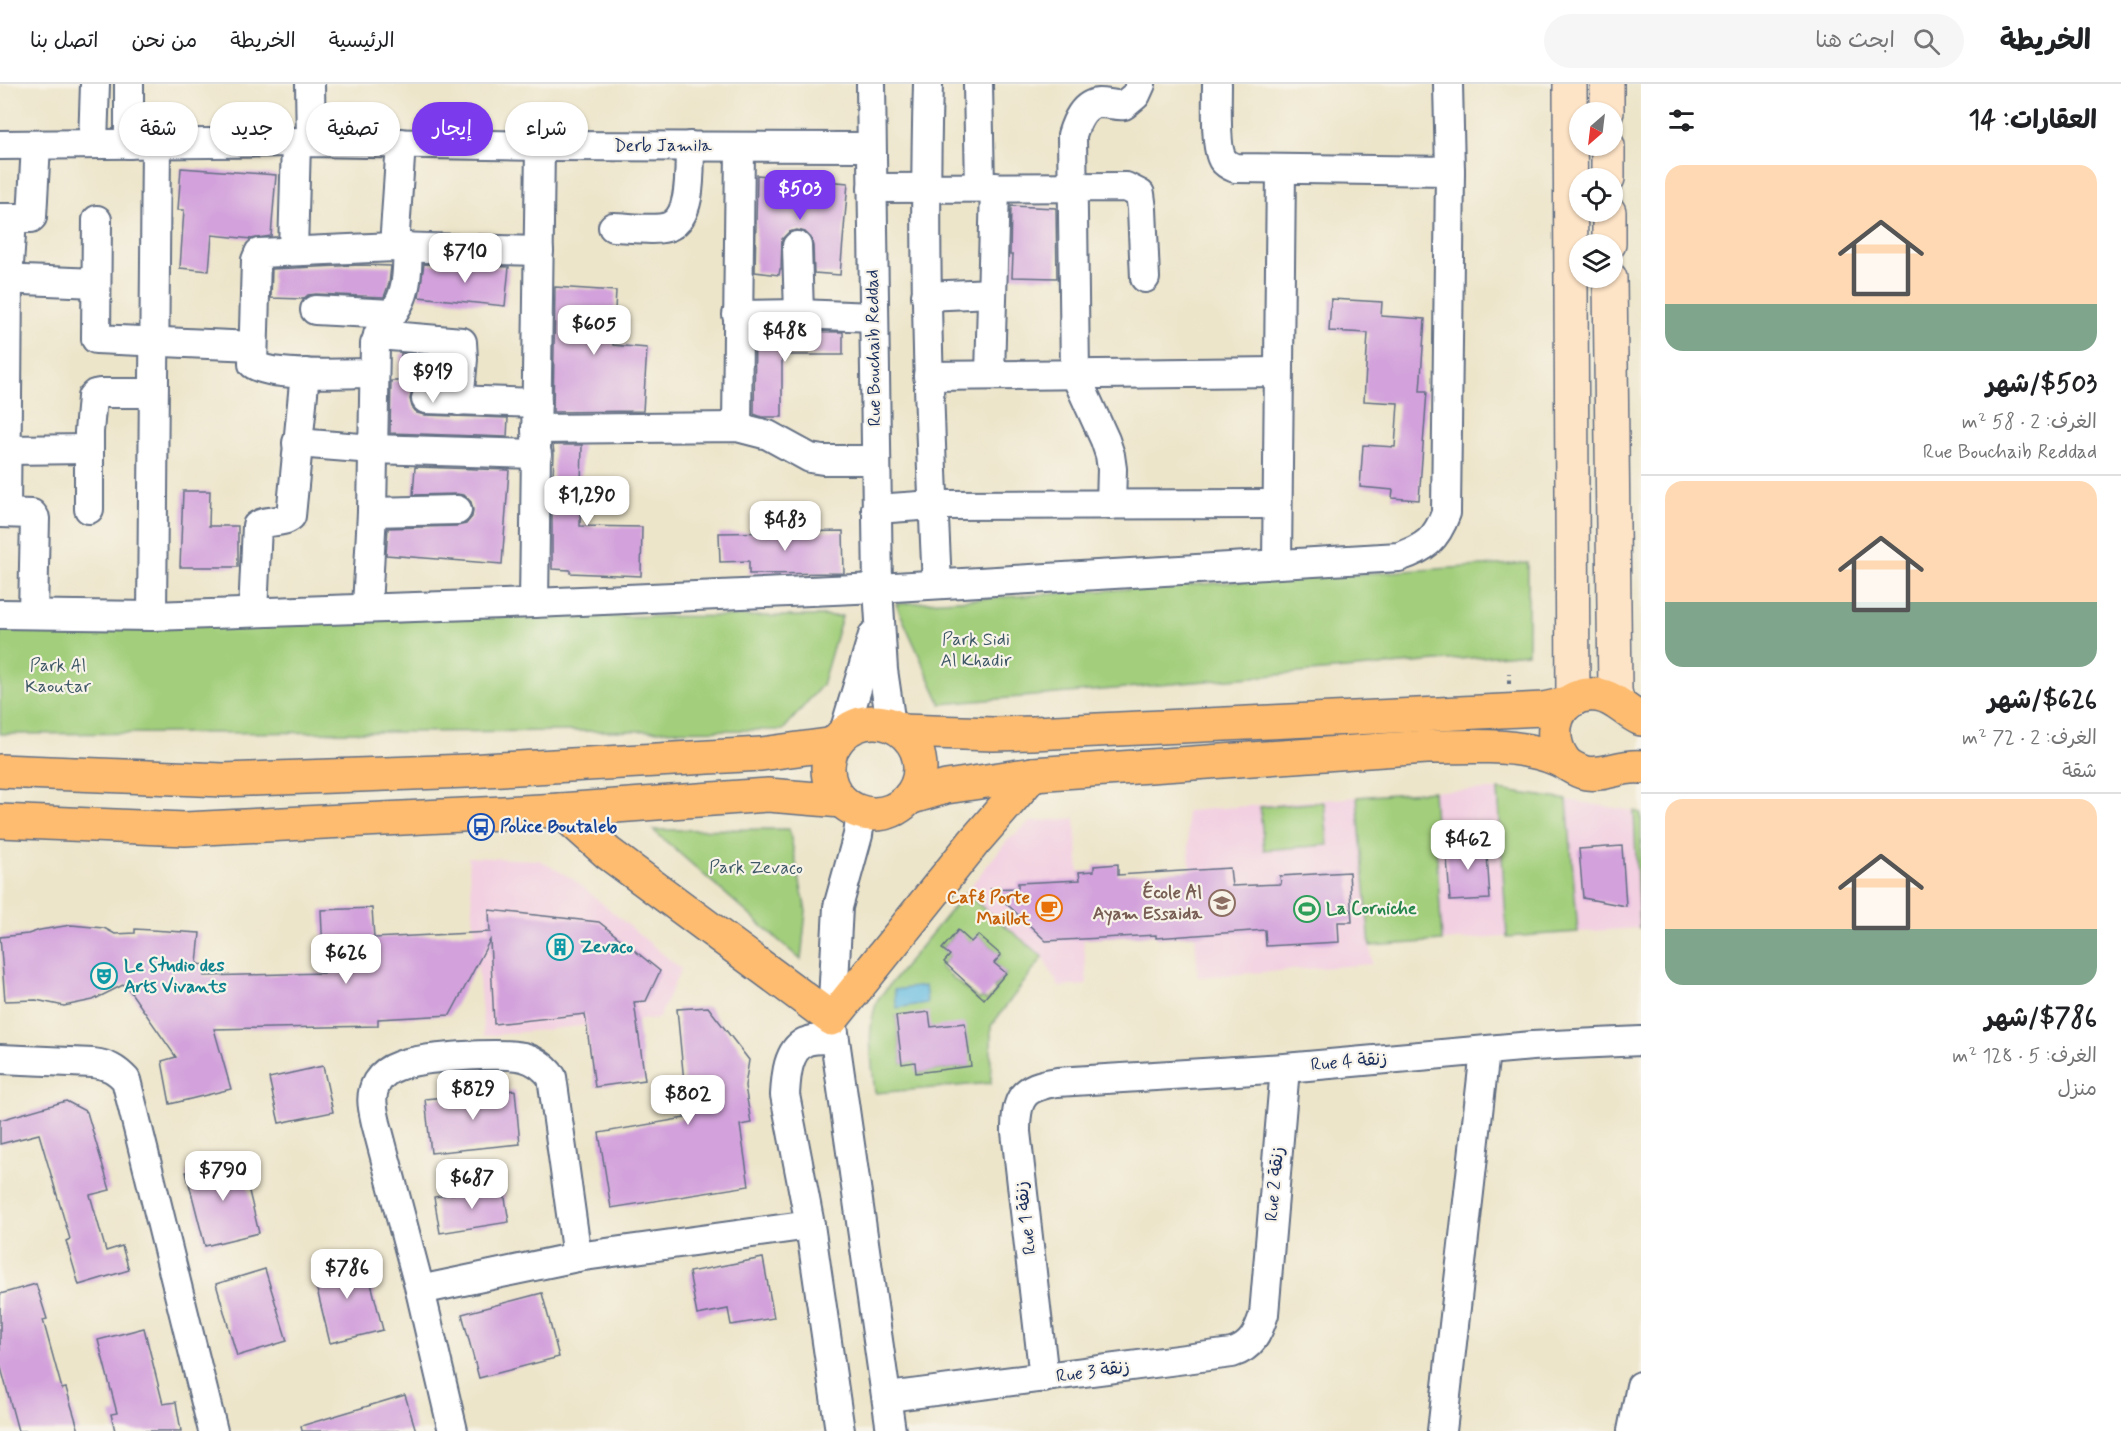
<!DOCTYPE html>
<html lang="ar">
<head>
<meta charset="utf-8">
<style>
  :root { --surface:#fff; --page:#f6f6f6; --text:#202124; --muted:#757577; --line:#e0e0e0; --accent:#7c3aed }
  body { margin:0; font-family:Mynerve,"Playpen Sans Arabic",sans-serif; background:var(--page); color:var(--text); direction:rtl; height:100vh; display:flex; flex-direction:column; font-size:22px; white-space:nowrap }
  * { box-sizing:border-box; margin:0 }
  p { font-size:20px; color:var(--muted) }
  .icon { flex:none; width:33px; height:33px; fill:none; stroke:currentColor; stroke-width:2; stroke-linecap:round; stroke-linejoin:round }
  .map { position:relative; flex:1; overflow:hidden; direction:ltr }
  .panel { display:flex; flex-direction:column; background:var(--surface); width:480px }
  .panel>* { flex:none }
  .top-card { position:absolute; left:18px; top:18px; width:570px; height:54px; direction:rtl; display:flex; gap:12px }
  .needle { width:39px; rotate:208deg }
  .buttons { position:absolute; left:1569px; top:18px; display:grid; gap:12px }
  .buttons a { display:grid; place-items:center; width:54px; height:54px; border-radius:50%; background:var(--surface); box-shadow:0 2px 4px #0004; font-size:30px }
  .price { position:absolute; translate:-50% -51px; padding:0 14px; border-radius:12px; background:#fff; color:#222; font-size:20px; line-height:39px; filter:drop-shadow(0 2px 3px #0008) }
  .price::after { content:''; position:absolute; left:50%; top:36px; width:18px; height:14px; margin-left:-9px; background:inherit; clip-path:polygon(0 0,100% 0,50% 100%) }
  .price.selected { background:var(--accent); color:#fff }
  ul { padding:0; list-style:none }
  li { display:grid; align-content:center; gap:12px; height:318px; padding:0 24px }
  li+li { border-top:2px solid var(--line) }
  li span { display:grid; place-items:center; height:186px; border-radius:18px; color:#555 }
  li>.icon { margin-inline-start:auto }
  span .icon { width:108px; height:108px; fill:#fffc; stroke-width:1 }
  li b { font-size:26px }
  h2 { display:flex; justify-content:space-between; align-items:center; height:72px; padding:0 24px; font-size:26px }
  .chip { padding:0 21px; border-radius:27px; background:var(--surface); box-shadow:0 2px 4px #0004; font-size:21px; line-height:54px }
  .chip.selected { background:var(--accent); color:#fff }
  header { display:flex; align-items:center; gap:36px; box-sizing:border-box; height:84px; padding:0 30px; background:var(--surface); border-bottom:2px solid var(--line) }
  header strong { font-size:28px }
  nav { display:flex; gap:33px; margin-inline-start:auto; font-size:21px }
  .search { width:420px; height:54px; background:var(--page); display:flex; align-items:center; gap:15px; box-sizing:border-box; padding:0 21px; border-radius:33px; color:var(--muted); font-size:22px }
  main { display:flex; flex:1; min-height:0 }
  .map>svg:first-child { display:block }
  .built { fill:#f2cfe1 }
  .green { fill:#a3cf7c; stroke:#5f7f6d; stroke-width:1.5; fill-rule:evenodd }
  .water { fill:#64bbe1; stroke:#4075a0; stroke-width:1.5 }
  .building { fill:#d3a2dc }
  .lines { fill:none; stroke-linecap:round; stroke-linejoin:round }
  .minor-casing { stroke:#646f84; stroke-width:32 }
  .secondary-casing { stroke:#646f84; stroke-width:36 }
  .primary-casing { stroke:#646f84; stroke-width:36 }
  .path { stroke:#646f84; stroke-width:4; stroke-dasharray:4.5 4.5; stroke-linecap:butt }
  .minor { stroke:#fff; stroke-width:28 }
  .secondary { stroke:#fee4c6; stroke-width:33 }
  .primary { stroke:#fdbc70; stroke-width:33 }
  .labels { text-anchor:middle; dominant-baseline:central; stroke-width:4.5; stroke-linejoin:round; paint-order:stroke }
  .street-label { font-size:18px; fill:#1b2f5e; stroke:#f7f3e8 }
  .park-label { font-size:18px; fill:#3d5766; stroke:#f7f3e8 }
  .transit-label { font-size:18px; font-weight:bold; fill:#164399; stroke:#f7f3e8; text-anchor:start }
  .education-label { font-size:18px; font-weight:bold; fill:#785e54; stroke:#f7f3e8; text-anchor:end }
  .food-label { font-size:18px; font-weight:bold; fill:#c56008; stroke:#f7f3e8; text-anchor:end }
  .leisure-label { font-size:18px; font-weight:bold; fill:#27864d; stroke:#f7f3e8; text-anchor:start }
  .culture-label { font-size:18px; font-weight:bold; fill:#0d838f; stroke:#f7f3e8; text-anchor:start }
</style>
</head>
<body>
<header>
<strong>الخريطة</strong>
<div class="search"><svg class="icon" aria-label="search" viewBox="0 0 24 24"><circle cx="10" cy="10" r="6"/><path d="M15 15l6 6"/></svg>ابحث هنا</div>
<nav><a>الرئيسية</a><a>الخريطة</a><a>من نحن</a><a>اتصل بنا</a></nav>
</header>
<main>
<section class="panel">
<h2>العقارات: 14<svg class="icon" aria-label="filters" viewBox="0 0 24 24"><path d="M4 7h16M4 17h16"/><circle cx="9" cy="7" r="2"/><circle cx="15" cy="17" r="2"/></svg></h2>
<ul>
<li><span style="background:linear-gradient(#ffd9b3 75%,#7fa58c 0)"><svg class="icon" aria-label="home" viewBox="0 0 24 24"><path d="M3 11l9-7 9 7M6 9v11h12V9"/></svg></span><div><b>$503/شهر</b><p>الغرف: 2 · 58 m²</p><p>Rue Bouchaib Reddad</p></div></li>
<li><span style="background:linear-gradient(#ffd9b3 65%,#7fa58c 0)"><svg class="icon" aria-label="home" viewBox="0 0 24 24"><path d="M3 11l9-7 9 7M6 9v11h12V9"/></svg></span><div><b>$626/شهر</b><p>الغرف: 2 · 72 m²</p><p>شقة</p></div></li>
<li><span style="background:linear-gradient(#ffd9b3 70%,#7fa58c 0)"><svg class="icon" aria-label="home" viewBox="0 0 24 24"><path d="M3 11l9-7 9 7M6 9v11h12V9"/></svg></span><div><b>$786/شهر</b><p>الغرف: 5 · 128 m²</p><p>منزل</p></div></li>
</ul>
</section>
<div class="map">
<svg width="1641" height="1347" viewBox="0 0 1641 1347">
  <rect width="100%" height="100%" fill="#f7f3e8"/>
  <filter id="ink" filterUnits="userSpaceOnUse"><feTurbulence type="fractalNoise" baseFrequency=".0167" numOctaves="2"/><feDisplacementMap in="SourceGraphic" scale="12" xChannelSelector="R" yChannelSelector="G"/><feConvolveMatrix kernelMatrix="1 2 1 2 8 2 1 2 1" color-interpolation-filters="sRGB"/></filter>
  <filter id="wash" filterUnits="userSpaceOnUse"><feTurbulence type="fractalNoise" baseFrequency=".008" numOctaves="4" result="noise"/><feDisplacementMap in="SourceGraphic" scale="24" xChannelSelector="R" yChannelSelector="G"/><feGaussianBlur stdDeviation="1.35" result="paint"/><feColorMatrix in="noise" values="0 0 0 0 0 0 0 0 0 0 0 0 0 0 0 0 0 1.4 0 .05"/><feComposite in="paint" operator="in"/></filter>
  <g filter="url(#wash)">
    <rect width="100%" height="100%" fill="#ede5ca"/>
    <g class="built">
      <polygon points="1498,706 1507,853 1442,857 1433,707"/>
      <polygon points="1357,713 1372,880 1198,893 1186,727"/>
      <polygon points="1567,716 1634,727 1639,844 1578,848"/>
      <polygon points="1075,734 1087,901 1059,903 1043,873 965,809 1006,758 1030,738"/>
      <polygon points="468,773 539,776 573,795 681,885 659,934 484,952"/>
    </g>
    <g class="green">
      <polygon points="1528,479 1528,569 941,620 896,520"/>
      <polygon points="842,532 822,601 783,646 0,650 0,534"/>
      <polygon points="1498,706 1567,716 1578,848 1507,853"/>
      <polygon points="1433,707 1442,857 1370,862 1357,713"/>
      <polygon points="1324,718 1328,761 1264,766 1260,723"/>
      <polygon points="1634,727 1641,729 1641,844 1639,844"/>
      <polygon points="789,745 806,827 801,876 653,746"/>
      <path d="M965 809 1043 873 991 942V999L875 1009C872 976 865 947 878 915ZM957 847 971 858 978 851 1001 871 994 879 1006 890 994 904 996 907 987 917 982 913 979 916 940 883 950 871 942 864ZM896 932 931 943 966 950 970 982 917 989 915 978 902 980Z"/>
    </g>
    <polygon class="water" points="925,902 927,919 897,924 894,906"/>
    <g id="blocks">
      <g class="building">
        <polygon points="181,84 276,91 271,152 252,155 212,151 209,187 180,184 184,126 178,126"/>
        <polygon points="757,91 848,99 840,191 814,189 813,162 811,154 805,148 797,146 789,148 782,155 781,185 780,185 779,191 755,188"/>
        <polygon points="1011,122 1056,124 1057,194 1012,193 1013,171 1010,171"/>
        <polygon points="424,180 509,183 505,222 419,213"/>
        <polygon points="361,181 391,182 389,199 384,213 316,210 308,211 303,215 271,214 272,185"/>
        <polygon points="555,203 616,207 613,261 647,264 643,327 553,328"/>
        <polygon points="1331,215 1382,218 1381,232 1425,235 1420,307 1427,307 1419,416 1392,414 1393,406 1360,403 1363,361 1395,363 1398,319 1364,317 1368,249 1329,247"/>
        <polygon points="755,247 843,248 843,271 782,271 782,333 762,333 754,330"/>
        <polygon points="401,269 446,273 444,299 419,300 412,307 410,315 412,323 417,329 425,331 508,334 507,353 390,349 391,297 399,297"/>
        <polygon points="553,361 582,361 580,442 642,443 641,492 570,489 570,486 552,485 552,416 554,370"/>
        <polygon points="415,383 509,386 502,480 386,471 388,444 457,442 466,440 472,433 473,426 471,418 464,411 457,410 413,411"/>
        <polygon points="183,407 210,407 209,442 238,442 238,483 180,483"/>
        <polygon points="843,447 844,489 749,490 749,477 720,478 719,449"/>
        <polygon points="1486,756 1490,815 1450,817 1446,759"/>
        <polygon points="1622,762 1626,822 1583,814 1579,765"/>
        <polygon points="1118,780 1118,791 1230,784 1232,802 1281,800 1280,792 1349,788 1352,838 1338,838 1339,858 1266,862 1265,846 1156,854 1156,851 1046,857 991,805 1018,804 1018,799 1080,796 1079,788 1094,787 1094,782"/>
        <polygon points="372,824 374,854 490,848 489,826 599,838 660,887 646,917 634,918 645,996 595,1003 585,930 494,940 490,856 450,931 378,935 378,942 214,945 231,1005 170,1020 162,977 176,973 125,900 93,916 64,922 36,916 5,917 0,853 28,850 40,846 71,841 104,844 115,850 135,849 135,845 200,849 197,880 205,881 204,892 324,889 321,826"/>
        <polygon points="958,846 971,858 978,851 1001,871 994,879 1006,889 984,915 944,878 950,871 942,865"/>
        <polygon points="708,923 749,976 745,1002 751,1039 740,1041 749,1102 611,1124 599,1049 685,1034 682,1019 686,1019 677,925"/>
        <polygon points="929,928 931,943 965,939 971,982 916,989 915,978 902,980 896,932"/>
        <polygon points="323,982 333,1028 279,1039 269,994"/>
        <polygon points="515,1006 520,1060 431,1069 425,1015"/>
        <polygon points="66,1017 87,1028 110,1106 90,1111 106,1167 122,1162 129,1186 79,1201 66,1157 70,1155 39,1050 0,1060 0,1036"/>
        <polygon points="241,1074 259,1149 205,1162 186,1088"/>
        <polygon points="503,1102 509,1138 440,1149 434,1113"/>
        <polygon points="364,1172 383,1246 330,1259 312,1185"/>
        <polygon points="763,1174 774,1234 731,1241 728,1225 697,1231 689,1188"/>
        <polygon points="265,1185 287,1257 237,1272 216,1200"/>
        <polygon points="36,1200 47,1235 43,1236 62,1305 66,1304 79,1347 18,1347 0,1280 0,1210"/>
        <polygon points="542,1209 559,1273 479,1294 462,1230"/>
        <polygon points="144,1244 163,1320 176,1318 181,1347 115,1347 111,1330 117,1329 98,1256"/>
        <polygon points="405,1311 416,1347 302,1347 301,1342"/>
      </g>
    </g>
  </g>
  <g filter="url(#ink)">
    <use href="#blocks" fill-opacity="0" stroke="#646f84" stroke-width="1.5"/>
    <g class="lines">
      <defs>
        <g id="minor">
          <polyline points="129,0 129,60"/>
          <polyline points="310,0 311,58"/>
          <polyline points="871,0 878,504 883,586 891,641"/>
          <path d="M928 0C923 167 929 333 937 500"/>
          <polyline points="978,0 980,103"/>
          <path d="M1217 0C1217 16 1215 65 1223 76 1226 80 1230 82 1235 84L1450 87"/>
          <polyline points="93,59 95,0"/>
          <polyline points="0,61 311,58 540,62 871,63"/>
          <polyline points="872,104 1126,103 1140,110 1142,125 1145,194"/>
          <polyline points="0,134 31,134 32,133 36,61"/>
          <polyline points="97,136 96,255 253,262"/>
          <path d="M613 143C628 143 657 148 670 142 693 131 689 84 690 62"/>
          <polyline points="797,162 799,230"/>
          <polyline points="394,163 401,59"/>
          <polyline points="293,166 296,59"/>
          <polyline points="0,195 96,199"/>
          <polyline points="926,212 992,209"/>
          <polyline points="315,226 392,230"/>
          <polyline points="737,231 799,230 873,233"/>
          <polyline points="378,251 462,258 463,275 459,317"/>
          <path d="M374 289C349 289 271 294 253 280L256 176 259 169 394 163 539 167"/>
          <polyline points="990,291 995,103"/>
          <polyline points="928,292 1278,288"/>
          <polyline points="426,315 537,319"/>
          <polyline points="737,343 740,63"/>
          <polyline points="536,345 737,343 768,351 810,374 823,376 875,376"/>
          <polyline points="297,359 373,365 537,370"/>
          <polyline points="6,366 89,365"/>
          <path d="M1111 421 1112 385 1110 371 1105 356 1075 290 1072 51C1076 38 1083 20 1099 19 1108 19 1116 22 1124 21L1136 11 1141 0"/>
          <polyline points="89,425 89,348 92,313 95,310 100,309 153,309"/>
          <polyline points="876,425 934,421 1277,420"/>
          <polyline points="372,428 457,426"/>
          <polyline points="0,429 32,430 35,434 33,530"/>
          <polyline points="6,429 8,196 12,135"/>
          <polyline points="1277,479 1281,85"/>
          <polyline points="534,519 540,62"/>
          <path d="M367 523 372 428 375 260C381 242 394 231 401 215 408 199 407 180 408 163"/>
          <path d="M253 528 257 442C266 435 282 440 291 432L305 289"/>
          <path d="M0 530 152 532 534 519 878 504 1399 473C1425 464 1436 456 1446 429L1450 87 1448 0"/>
          <polyline points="152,532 156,60"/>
          <polyline points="844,648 873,551"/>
          <polyline points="861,728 858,751 838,823 832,935 891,1347"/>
          <path d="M834 955C825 955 814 954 805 958 787 967 786 994 785 1011L810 1141 840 1347"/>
          <path d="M0 975 93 979C108 981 116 985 126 996L213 1347"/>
          <polyline points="420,1206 577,1173 810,1141"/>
          <path d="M1044 1294 1016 1048C1016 1014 1022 1003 1057 998L1285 984 1532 962 1641 957"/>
          <path d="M888 1313 1232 1269C1252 1263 1258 1249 1264 1230L1285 984"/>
          <path d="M453 1347 420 1206 376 1039C373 1025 369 1012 377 998 382 990 389 985 398 982 420 973 499 968 523 973 536 976 544 983 552 993L577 1173"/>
          <polyline points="1442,1347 1485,967"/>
          <polyline points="1632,1347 1641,1302"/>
        </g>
        <g id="secondary">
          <polyline points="1570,0 1573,616"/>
          <polyline points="1607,0 1607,28"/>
          <polyline points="1608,62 1608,94"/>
          <polyline points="1609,128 1609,160"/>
          <polyline points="1610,194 1615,607 1618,619"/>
        </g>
        <g id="primary">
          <circle cx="874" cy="684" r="46"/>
          <polyline points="902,647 993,650 1033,649 1543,625 1567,620"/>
          <path d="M1566 679C1543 652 1556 607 1597 611 1615 613 1625 628 1641 635"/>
          <polyline points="0,687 223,696 467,687 761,670 835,660"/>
          <path d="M909 714 946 703 1033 690 1427 663C1460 663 1496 660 1530 667 1541 669 1554 673 1565 679 1572 683 1577 687 1586 689 1605 692 1620 681 1641 683"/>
          <polyline points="560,726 608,769 832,935 974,758 1033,690"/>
          <polyline points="0,737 185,745 560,726 768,711 842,717"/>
        </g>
      </defs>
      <use href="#minor" class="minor-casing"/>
      <use href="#secondary" class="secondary-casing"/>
      <use href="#primary" class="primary-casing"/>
      <polyline class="path" points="1509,600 1509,590"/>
      <use href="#minor" class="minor"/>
      <use href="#secondary" class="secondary"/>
      <use href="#primary" class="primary"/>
    </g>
  </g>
  <defs>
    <symbol id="bus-ring" viewBox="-11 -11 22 22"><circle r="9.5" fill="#f7f3e8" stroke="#1a4fb4" stroke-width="1.5"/><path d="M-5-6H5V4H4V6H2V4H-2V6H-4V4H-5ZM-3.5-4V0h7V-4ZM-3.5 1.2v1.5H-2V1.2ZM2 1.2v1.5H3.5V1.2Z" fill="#1a4fb4"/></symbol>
    <symbol id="school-ring" viewBox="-11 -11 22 22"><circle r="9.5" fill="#f7f3e8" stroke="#8d6e63" stroke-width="1.5"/><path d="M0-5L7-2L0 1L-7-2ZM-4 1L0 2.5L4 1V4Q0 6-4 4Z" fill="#8d6e63"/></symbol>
    <symbol id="cafe-ring" viewBox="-11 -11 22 22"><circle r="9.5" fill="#f7f3e8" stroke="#e8710a" stroke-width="1.5"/><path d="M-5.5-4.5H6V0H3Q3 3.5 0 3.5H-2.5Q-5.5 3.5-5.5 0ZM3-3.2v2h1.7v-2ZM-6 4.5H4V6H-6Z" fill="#e8710a"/></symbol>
    <symbol id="stadium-ring" viewBox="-11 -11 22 22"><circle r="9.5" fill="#f7f3e8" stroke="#2e9e5b" stroke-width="1.5"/><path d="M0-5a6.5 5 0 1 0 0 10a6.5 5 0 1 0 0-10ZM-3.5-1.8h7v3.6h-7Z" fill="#2e9e5b"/></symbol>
    <symbol id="building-ring" viewBox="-11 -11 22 22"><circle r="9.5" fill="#f7f3e8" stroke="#0f9aa8" stroke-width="1.5"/><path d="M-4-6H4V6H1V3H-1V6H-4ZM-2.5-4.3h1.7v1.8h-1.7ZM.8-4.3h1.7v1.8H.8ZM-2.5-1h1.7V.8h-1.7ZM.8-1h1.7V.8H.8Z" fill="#0f9aa8"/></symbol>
    <symbol id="theatre-ring" viewBox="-11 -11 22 22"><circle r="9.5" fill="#f7f3e8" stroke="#0f9aa8" stroke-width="1.5"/><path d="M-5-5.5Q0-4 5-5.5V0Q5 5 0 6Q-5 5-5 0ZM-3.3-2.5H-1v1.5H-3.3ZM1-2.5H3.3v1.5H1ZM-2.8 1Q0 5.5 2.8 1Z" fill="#0f9aa8"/></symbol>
  </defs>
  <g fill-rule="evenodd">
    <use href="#bus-ring" x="466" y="728" width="30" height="30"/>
    <use href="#school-ring" x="1207" y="804" width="30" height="30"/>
    <use href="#cafe-ring" x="1034" y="809" width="30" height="30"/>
    <use href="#stadium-ring" x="1292" y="810" width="30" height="30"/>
    <use href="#building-ring" x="545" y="848" width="30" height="30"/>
    <use href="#theatre-ring" x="89" y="877" width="30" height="30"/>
  </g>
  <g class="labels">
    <g class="street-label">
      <text x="663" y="62">Derb Jamila</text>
      <text transform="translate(874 264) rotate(-91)">Rue Bouchaib Reddad</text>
      <text transform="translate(1349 978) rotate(-5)">Rue 4 زنقة</text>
      <text transform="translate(1275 1100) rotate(-85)">Rue 2 زنقة</text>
      <text transform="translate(1026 1134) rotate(-97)">Rue 1 زنقة</text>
      <text transform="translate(1093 1288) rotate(-8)">Rue 3 زنقة</text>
    </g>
    <g class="park-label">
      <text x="976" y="556">Park Sidi<tspan x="976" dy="21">Al Khadir</tspan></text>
      <text x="58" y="582">Park Al<tspan x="58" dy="21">Kaoutar</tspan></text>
      <text x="756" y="784">Park Zevaco</text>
    </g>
    <g class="transit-label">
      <text x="500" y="743">Police Boutaleb</text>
    </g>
    <g class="education-label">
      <text x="1202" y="809">École Al<tspan x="1202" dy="21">Ayam Essaida</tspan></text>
    </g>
    <g class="food-label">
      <text x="1030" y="814">Café Porte<tspan x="1030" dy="21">Maillot</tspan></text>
    </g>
    <g class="leisure-label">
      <text x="1326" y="825">La Corniche</text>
    </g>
    <g class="culture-label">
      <text x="580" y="863">Zevaco</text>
      <text x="124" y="882">Le Studio des<tspan x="124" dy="21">Arts Vivants</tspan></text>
    </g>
  </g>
</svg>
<div class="buttons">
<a><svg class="needle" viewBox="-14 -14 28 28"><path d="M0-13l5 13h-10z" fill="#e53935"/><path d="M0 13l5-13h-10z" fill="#757577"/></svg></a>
<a><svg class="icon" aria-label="locate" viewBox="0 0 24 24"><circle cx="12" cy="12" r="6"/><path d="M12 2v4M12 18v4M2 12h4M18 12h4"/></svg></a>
<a><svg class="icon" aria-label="layers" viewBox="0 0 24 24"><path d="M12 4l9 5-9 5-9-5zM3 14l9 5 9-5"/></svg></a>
</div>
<b class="price selected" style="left:800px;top:137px">$503</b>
<b class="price" style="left:465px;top:200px">$710</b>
<b class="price" style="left:594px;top:272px">$605</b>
<b class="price" style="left:785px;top:279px">$488</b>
<b class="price" style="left:433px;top:320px">$919</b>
<b class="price" style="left:587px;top:443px">$1,290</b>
<b class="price" style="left:785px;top:468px">$483</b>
<b class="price" style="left:1468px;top:787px">$462</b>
<b class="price" style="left:346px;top:901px">$626</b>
<b class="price" style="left:473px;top:1037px">$829</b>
<b class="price" style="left:688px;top:1042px">$802</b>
<b class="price" style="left:223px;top:1118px">$790</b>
<b class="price" style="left:472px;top:1126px">$687</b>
<b class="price" style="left:347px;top:1216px">$786</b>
<div class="top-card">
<a class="chip">شراء</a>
<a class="chip selected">إيجار</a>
<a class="chip">تصفية</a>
<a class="chip">جديد</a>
<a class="chip">شقة</a>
</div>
</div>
</main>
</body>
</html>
